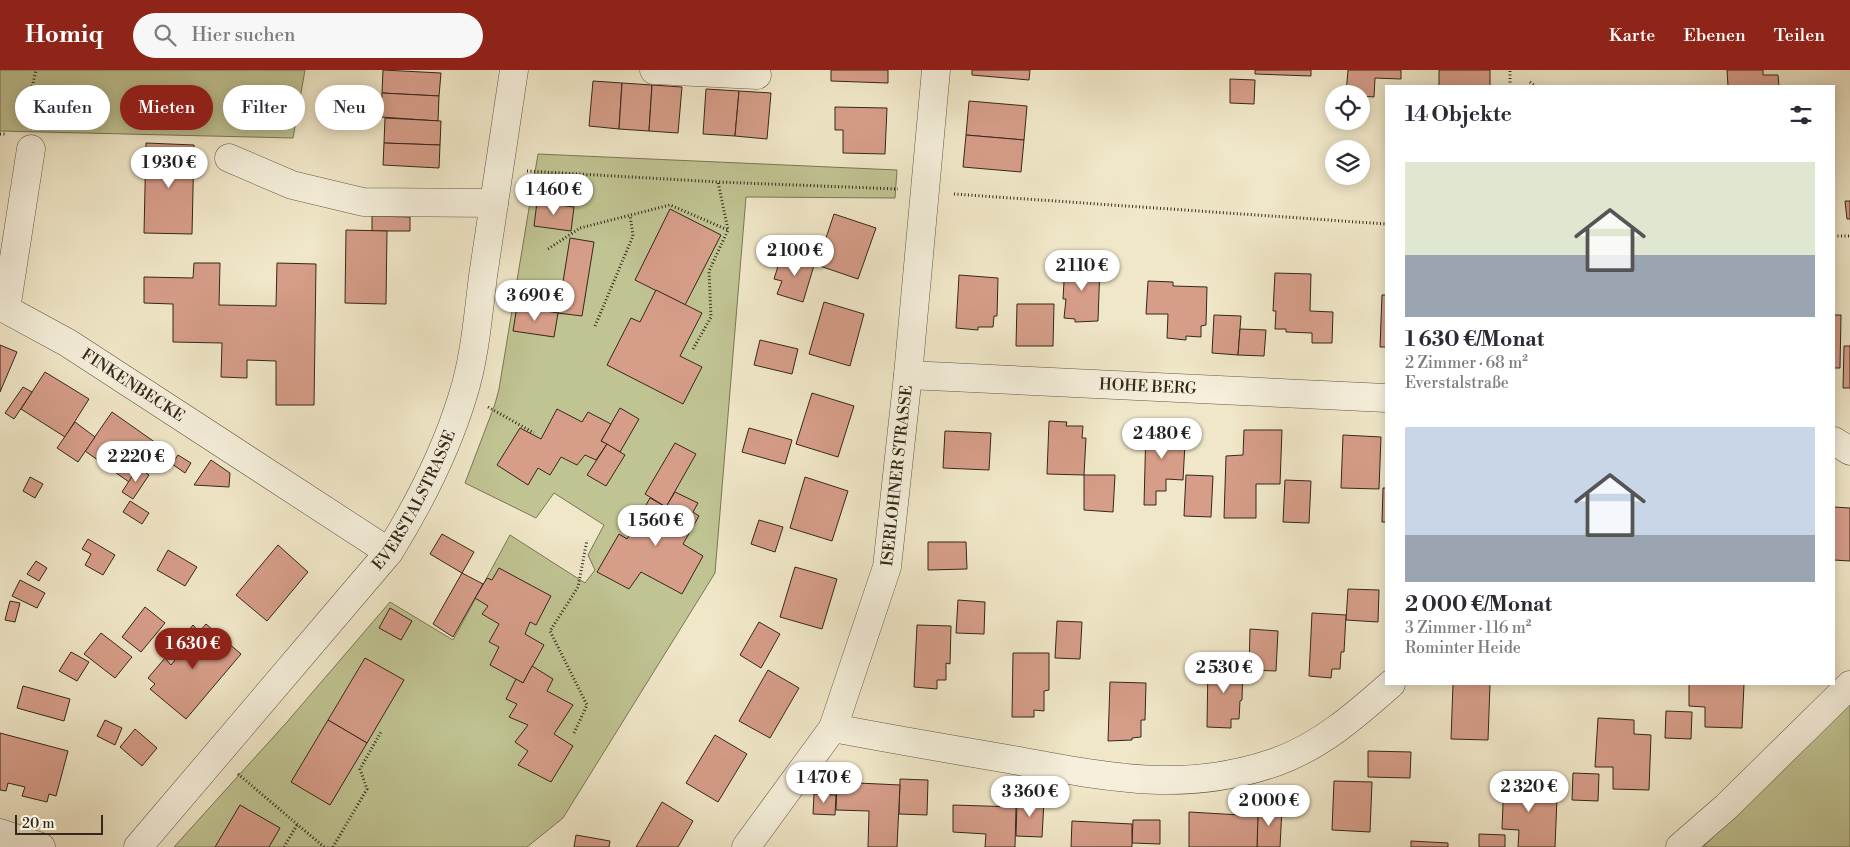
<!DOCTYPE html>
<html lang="de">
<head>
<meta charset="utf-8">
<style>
  :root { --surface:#fff; --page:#f7f7f7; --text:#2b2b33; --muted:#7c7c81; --accent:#8f2418 }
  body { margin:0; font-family:"Libre Bodoni",serif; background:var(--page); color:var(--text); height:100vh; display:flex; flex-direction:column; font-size:19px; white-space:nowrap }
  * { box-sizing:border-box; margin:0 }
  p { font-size:16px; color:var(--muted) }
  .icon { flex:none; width:28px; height:28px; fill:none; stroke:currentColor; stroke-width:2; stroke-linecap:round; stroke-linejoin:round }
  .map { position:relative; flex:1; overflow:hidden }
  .drawer { position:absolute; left:1385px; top:15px; width:450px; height:600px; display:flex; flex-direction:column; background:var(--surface); border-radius:0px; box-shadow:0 2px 12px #0003 }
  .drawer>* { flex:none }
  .banner { position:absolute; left:15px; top:15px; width:475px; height:45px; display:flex; gap:10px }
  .controls { position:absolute; left:1325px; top:15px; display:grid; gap:10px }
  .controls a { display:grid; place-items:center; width:45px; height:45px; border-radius:50%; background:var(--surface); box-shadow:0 2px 12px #0003; font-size:25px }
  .scale { position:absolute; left:15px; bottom:12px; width:88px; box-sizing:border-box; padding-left:5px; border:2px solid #34281a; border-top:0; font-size:14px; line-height:18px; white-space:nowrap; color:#34281a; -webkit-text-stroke:4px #f5efdb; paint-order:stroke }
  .price { position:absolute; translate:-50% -42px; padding:0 11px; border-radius:18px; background:#fff; color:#222; font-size:16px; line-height:32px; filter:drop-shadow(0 1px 2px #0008) }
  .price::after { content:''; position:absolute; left:50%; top:30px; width:15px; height:11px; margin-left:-8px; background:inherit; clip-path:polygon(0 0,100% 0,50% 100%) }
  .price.current { background:var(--accent); color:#fff }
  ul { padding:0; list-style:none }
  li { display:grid; align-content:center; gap:10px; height:265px; padding:0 20px }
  li span { display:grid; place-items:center; height:155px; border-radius:0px; color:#555 }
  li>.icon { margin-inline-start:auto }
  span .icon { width:90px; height:90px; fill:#fffc; stroke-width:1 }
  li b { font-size:21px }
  h2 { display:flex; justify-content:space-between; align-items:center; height:60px; padding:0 20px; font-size:21px }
  .pill { padding:0 18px; border-radius:22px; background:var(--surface); box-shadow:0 2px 12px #0003; font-size:18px; line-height:45px }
  .pill.current { background:var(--accent); color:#fff }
  header { display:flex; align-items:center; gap:30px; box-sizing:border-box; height:70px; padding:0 25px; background:var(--accent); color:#fff }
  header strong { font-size:24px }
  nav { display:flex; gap:28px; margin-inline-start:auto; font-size:18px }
  .search { width:350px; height:45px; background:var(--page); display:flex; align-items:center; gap:12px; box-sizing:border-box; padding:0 18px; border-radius:28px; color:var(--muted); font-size:19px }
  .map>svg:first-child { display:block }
  .green { fill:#c0c392; stroke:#7a7656 }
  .building { fill:#d69d89; stroke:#34281a }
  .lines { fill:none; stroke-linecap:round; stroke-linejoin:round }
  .minor-casing { stroke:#635846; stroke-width:29 }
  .path { stroke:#34281a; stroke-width:3; stroke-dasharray:1 2.5; stroke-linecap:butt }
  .minor { stroke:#f5efdb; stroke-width:28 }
  .labels { text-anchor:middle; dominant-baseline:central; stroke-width:4; stroke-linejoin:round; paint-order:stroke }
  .street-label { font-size:16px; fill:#34281a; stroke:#f5efdb }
</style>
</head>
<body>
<header>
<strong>Homiq</strong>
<div class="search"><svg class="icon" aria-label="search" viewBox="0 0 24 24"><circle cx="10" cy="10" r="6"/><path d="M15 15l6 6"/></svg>Hier suchen</div>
<nav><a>Karte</a><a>Ebenen</a><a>Teilen</a></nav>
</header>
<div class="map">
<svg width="1850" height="777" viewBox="0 0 1850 777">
  <rect width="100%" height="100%" fill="#f0e7c8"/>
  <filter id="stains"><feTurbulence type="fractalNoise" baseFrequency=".004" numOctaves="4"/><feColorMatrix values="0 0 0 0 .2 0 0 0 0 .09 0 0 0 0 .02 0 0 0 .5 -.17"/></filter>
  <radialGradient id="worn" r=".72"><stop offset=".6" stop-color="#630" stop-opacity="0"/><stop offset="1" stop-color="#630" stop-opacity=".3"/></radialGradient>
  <g class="green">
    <polygon points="0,0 305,0 293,68 0,61"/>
    <polygon points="538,84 897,100 895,128 746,127 715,503 563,748 527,777 174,777 287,652 390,532 453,570 510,465 585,513 595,500 588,485 604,455 554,423 536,448 465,413 495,334 499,319"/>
    <polygon points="1850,633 1850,777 1703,777"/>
  </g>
  <g class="building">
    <polygon points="383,0 441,3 439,26 382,23"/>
    <polygon points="831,0 888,0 888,13 831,11"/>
    <polygon points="972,0 1030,0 1029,10 972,5"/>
    <polygon points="1255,0 1311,0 1311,6 1255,4"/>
    <polygon points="1348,0 1401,0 1401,9 1375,8 1374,27 1361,26 1361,24 1346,24"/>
    <rect x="1439" y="0" width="51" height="16"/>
    <polygon points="1727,0 1763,0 1763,5 1778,5 1779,16 1728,16"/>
    <polygon points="1230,9 1255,10 1254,34 1230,33"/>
    <polygon points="593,11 622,13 619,59 589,56"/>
    <polygon points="622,13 652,15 649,61 619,59"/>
    <polygon points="652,15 682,17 678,63 649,61"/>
    <polygon points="706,19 739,21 735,66 703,64"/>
    <polygon points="739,21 771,23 767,69 735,66"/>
    <polygon points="382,23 439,26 438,51 381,47"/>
    <polygon points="969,31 1027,36 1024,70 966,65"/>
    <polygon points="835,37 887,38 885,84 843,83 843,60 835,60"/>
    <polygon points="385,48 441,51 440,75 384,73"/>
    <polygon points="966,65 1024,70 1021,102 963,97"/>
    <polygon points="146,73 194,75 192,164 144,163"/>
    <polygon points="384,73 440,75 439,98 383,95"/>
    <polygon points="1845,131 1850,131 1850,149 1847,149"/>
    <polygon points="537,132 574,137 571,161 534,156"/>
    <polygon points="670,139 721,165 685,235 635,210"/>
    <polygon points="834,144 876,158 858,209 817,195"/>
    <polygon points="372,146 410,147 410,161 372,161"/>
    <polygon points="346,160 387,161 386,234 345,233"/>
    <polygon points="570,168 594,172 582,246 558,243"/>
    <polygon points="790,183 815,192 803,232 777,224 782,211 774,209 779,193 786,196"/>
    <polygon points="194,193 220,193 219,235 276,236 277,193 316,194 314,335 276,335 276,291 247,290 247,308 221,307 222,273 173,272 173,234 144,233 144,207 193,208"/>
    <polygon points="1065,194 1100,195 1098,251 1075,252 1075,249 1064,248 1066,229 1063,229"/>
    <polygon points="1275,203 1311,204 1310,241 1333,242 1332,273 1312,273 1312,263 1286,262 1286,259 1275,259 1276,241 1273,241"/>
    <polygon points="959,205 998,208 997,246 994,246 993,257 978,257 978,260 956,258"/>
    <polygon points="1148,211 1173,212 1173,216 1207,217 1206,255 1201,256 1201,267 1186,266 1186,270 1167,268 1168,244 1146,244"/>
    <polygon points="656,220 702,243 680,286 702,297 683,334 607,295 631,248 640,252"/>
    <polygon points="1382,225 1386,225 1386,277 1380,277"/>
    <polygon points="824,232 864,244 850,296 809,284"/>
    <polygon points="1017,234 1054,234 1053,276 1016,276"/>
    <polygon points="517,236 558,243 554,267 513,261"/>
    <polygon points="1214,245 1241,246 1238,285 1212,283"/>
    <polygon points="1834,245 1841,245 1840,298 1834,298"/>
    <polygon points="1240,259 1266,260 1264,286 1238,285"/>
    <polygon points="760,270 798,279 792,304 754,295"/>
    <polygon points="0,275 17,282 0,322"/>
    <polygon points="1844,276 1850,276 1850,318 1843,318"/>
    <polygon points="45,302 89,329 65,367 21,339"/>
    <polygon points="23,317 32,322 14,349 5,343"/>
    <polygon points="812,323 854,336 838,387 796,374"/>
    <polygon points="620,338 639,349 620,382 601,371"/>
    <polygon points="557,339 582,352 588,342 611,354 601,371 607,374 596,390 585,385 577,395 561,387 550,405 538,398 528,415 497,395 520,358 541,369"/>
    <polygon points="112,342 156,373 129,412 85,381"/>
    <polygon points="1049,351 1067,352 1066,356 1083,356 1082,368 1086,368 1084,405 1047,404"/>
    <polygon points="75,352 95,367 78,392 57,378"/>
    <polygon points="1146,356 1165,356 1165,360 1182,361 1181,372 1185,373 1183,410 1166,409 1166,421 1156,421 1156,435 1144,435"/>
    <polygon points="749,358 792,370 785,394 742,382"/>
    <polygon points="1244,360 1282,360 1280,414 1256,414 1256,448 1224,448 1226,386 1243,385"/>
    <polygon points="945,361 991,363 989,400 943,398"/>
    <polygon points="1343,365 1381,367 1379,419 1341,418"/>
    <polygon points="675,373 696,384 666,437 645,424"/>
    <polygon points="607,374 625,385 606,416 587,405"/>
    <polygon points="178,385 191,393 185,403 172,394"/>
    <polygon points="211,390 230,403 229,417 194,415"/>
    <polygon points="138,397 149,405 133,429 122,422"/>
    <polygon points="1084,405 1115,405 1113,442 1084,440"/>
    <polygon points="1186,405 1213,406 1211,447 1184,446"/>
    <polygon points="30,407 43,414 35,428 23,421"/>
    <polygon points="805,407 848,421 832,471 790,458"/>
    <polygon points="1285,410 1311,411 1309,453 1283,452"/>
    <polygon points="1383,418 1386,418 1386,452 1382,452"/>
    <polygon points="675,422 698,433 693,442 699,446 683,474 703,486 682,524 641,502 629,519 597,502 619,464 627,469 650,428 666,437"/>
    <polygon points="130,431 149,443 142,454 123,442"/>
    <polygon points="1834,437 1850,438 1850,491 1834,490"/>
    <polygon points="759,450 783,457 775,482 751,474"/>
    <polygon points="442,464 474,482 462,503 430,484"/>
    <polygon points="88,469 115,485 103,505 85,495 91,484 82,479"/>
    <polygon points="928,472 966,472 967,499 928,500"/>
    <polygon points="278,475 308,502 267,551 236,525"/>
    <polygon points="168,480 197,497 185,516 157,500"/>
    <polygon points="36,491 47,498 39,511 27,504"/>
    <polygon points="795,497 837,509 822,559 780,547"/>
    <polygon points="499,498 551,526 536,555 530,552 525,564 544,575 523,613 490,595 499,577 489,572 499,554 482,544 488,536 475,528 487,508 492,510"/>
    <polygon points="462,503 483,514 453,567 433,554"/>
    <polygon points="20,510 45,523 37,538 12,526"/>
    <polygon points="1348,519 1379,520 1378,552 1346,550"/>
    <polygon points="958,530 985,532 984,564 956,563"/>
    <polygon points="10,531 20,533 15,552 5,550"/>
    <polygon points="145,537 165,553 141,582 122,567"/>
    <polygon points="390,538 412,551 401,570 379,558"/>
    <polygon points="1312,543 1346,545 1344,582 1341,582 1340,599 1332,599 1331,608 1309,606"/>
    <polygon points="1057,551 1082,552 1080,589 1055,588"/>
    <polygon points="759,552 780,564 761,598 740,585"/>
    <polygon points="206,554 241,584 186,649 150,619 155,614 148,608 165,588 171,595 182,581 176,576 193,555 199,562"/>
    <polygon points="917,555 951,556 950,594 946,593 946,610 937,610 937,619 914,617"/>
    <polygon points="1250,559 1278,561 1276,601 1249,600"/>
    <polygon points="101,563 132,587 115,608 84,584"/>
    <polygon points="71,582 89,592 77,611 59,601"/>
    <polygon points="1013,583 1049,583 1049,620 1044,621 1044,641 1034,640 1034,647 1012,647"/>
    <polygon points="365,588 404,610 367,673 328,650"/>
    <polygon points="1208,593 1243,595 1242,630 1240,631 1239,649 1231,649 1231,658 1207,657"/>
    <polygon points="532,596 553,609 547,621 573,635 554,664 573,676 551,712 518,695 528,681 515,672 528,655 509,647 517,634 506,629 516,609 523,613"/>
    <polygon points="768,600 799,618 770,668 739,651"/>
    <polygon points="1110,612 1146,613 1145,650 1141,650 1141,667 1132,668 1132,670 1108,671"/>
    <polygon points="1453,614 1490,614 1488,670 1451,669"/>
    <polygon points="1689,614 1744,614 1742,658 1705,657 1705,637 1689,636"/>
    <polygon points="23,616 70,629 64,651 17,638"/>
    <polygon points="1666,641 1692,642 1691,669 1665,668"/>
    <polygon points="1598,648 1634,650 1634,664 1651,665 1649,720 1613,719 1613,697 1595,697"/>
    <polygon points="105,650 122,658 115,675 97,666"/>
    <polygon points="328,650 367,673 330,735 291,712"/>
    <polygon points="135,659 157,678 142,696 120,677"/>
    <polygon points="0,663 68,681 56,726 49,724 47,732 22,726 25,717 8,713 6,721 0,720"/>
    <polygon points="715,665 747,684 718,732 686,713"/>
    <polygon points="1368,681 1411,682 1410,708 1368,707"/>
    <polygon points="1573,703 1599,704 1598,731 1572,730"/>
    <polygon points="900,709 928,710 927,745 899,744"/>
    <polygon points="1504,709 1542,711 1541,727 1557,728 1555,777 1518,777 1519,760 1502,759"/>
    <polygon points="1334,711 1372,712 1370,762 1332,760"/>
    <polygon points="837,712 900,715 897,777 868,777 869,741 836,740"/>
    <polygon points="814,724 836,725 835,745 813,744"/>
    <polygon points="1017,730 1044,731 1042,767 1016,766"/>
    <polygon points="662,732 693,751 678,777 636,777"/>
    <polygon points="240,735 280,758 269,777 215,777"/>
    <polygon points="953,735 1016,737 1015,777 985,777 986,764 953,762"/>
    <polygon points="1258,737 1282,738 1280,777 1257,777"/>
    <polygon points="1189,742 1258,746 1257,777 1189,777"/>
    <polygon points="1133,750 1160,750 1160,774 1132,773"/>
    <polygon points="1072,751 1132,754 1132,777 1071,777"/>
    <polygon points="1479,764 1505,765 1505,777 1479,777"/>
    <polygon points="576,765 610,771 609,777 574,777"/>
    <polygon points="1411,771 1448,773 1448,777 1411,777"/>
  </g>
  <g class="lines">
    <defs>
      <g id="minor">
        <polyline points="654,0 757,5"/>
        <polyline points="229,88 292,115 363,132 494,133"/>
        <path id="s1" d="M0 236 68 273 389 482"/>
        <polyline points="6,239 31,79"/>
        <path id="s2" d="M908 305 1386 328"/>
        <polyline points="1834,371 1850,381"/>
        <path d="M833 658C891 669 949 679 1008 689 1102 706 1182 725 1276 692 1321 676 1357 644 1391 614"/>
        <polyline points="0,763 41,777"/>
        <path id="s3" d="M138 777 389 482C420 432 446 381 463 325 475 287 478 245 483 206 494 137 503 69 514 0"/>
        <path id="s4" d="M746 777 833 658 887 497 908 305 936 0"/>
        <polyline points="1680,777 1726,737 1850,615"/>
      </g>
    </defs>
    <use href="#minor" class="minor-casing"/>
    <g class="path">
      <polyline points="1530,12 1535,16"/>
      <polyline points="1510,16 1510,0"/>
      <polyline points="30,51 29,31 36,0"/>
      <polyline points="0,64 7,64"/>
      <polyline points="527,101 718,112 898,119"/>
      <polyline points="954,124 1386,154"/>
      <polyline points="1834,166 1850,166"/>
      <polyline points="548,179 580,158 670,135 728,160"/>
      <polyline points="595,256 633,166 630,145"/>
      <polyline points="693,279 711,247 709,201 728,160 718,112"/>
      <polyline points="488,337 534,363"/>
      <polyline points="574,663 587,635 550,561 578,517 587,470"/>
      <polyline points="238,704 324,777"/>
      <polyline points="284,777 297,755"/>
      <polyline points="333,777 367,719 360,699 381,662"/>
    </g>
    <use href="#minor" class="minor"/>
  </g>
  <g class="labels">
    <g class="street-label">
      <text stroke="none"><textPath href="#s1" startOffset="155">FINKENBECKE</textPath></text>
      <text stroke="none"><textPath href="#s2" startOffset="240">HOHE BERG</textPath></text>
      <text stroke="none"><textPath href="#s4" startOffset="409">ISERLOHNER STRASSE</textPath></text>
      <text stroke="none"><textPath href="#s3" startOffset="445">EVERSTALSTRASSE</textPath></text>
    </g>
  </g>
  <rect width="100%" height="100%" filter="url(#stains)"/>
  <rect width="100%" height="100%" fill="url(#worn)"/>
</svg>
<div class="controls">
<a><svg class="icon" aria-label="locate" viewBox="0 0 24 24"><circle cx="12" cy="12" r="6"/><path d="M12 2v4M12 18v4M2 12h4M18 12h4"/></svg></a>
<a><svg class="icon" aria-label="layers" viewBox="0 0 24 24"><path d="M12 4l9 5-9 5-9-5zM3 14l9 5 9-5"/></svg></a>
</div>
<div class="scale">20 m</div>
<b class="price" style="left:169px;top:119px">1 930 €</b>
<b class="price" style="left:554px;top:146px">1 460 €</b>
<b class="price" style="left:795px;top:207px">2 100 €</b>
<b class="price" style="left:1082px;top:222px">2 110 €</b>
<b class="price" style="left:535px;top:252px">3 690 €</b>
<b class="price" style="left:1162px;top:390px">2 480 €</b>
<b class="price" style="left:136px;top:413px">2 220 €</b>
<b class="price" style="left:656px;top:477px">1 560 €</b>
<b class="price current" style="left:193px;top:600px">1 630 €</b>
<b class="price" style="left:1224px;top:624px">2 530 €</b>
<b class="price" style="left:824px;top:734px">1 470 €</b>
<b class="price" style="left:1529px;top:743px">2 320 €</b>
<b class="price" style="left:1030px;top:748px">3 360 €</b>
<b class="price" style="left:1269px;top:757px">2 000 €</b>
<div class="banner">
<a class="pill">Kaufen</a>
<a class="pill current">Mieten</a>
<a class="pill">Filter</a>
<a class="pill">Neu</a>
</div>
<section class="drawer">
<h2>14 Objekte<svg class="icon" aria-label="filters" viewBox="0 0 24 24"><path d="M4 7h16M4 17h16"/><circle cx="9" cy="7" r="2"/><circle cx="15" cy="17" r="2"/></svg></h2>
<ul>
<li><span style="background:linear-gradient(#dfe7d0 60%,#9aa5b1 0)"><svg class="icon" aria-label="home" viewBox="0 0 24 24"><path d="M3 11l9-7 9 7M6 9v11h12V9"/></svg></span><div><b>1 630 €/Monat</b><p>2 Zimmer · 68 m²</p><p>Everstalstraße</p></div></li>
<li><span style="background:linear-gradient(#c9d6e8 70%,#9aa5b1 0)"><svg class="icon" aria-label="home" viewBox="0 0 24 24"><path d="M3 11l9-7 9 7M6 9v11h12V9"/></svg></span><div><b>2 000 €/Monat</b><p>3 Zimmer · 116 m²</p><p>Rominter Heide</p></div></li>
</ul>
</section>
</div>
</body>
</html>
